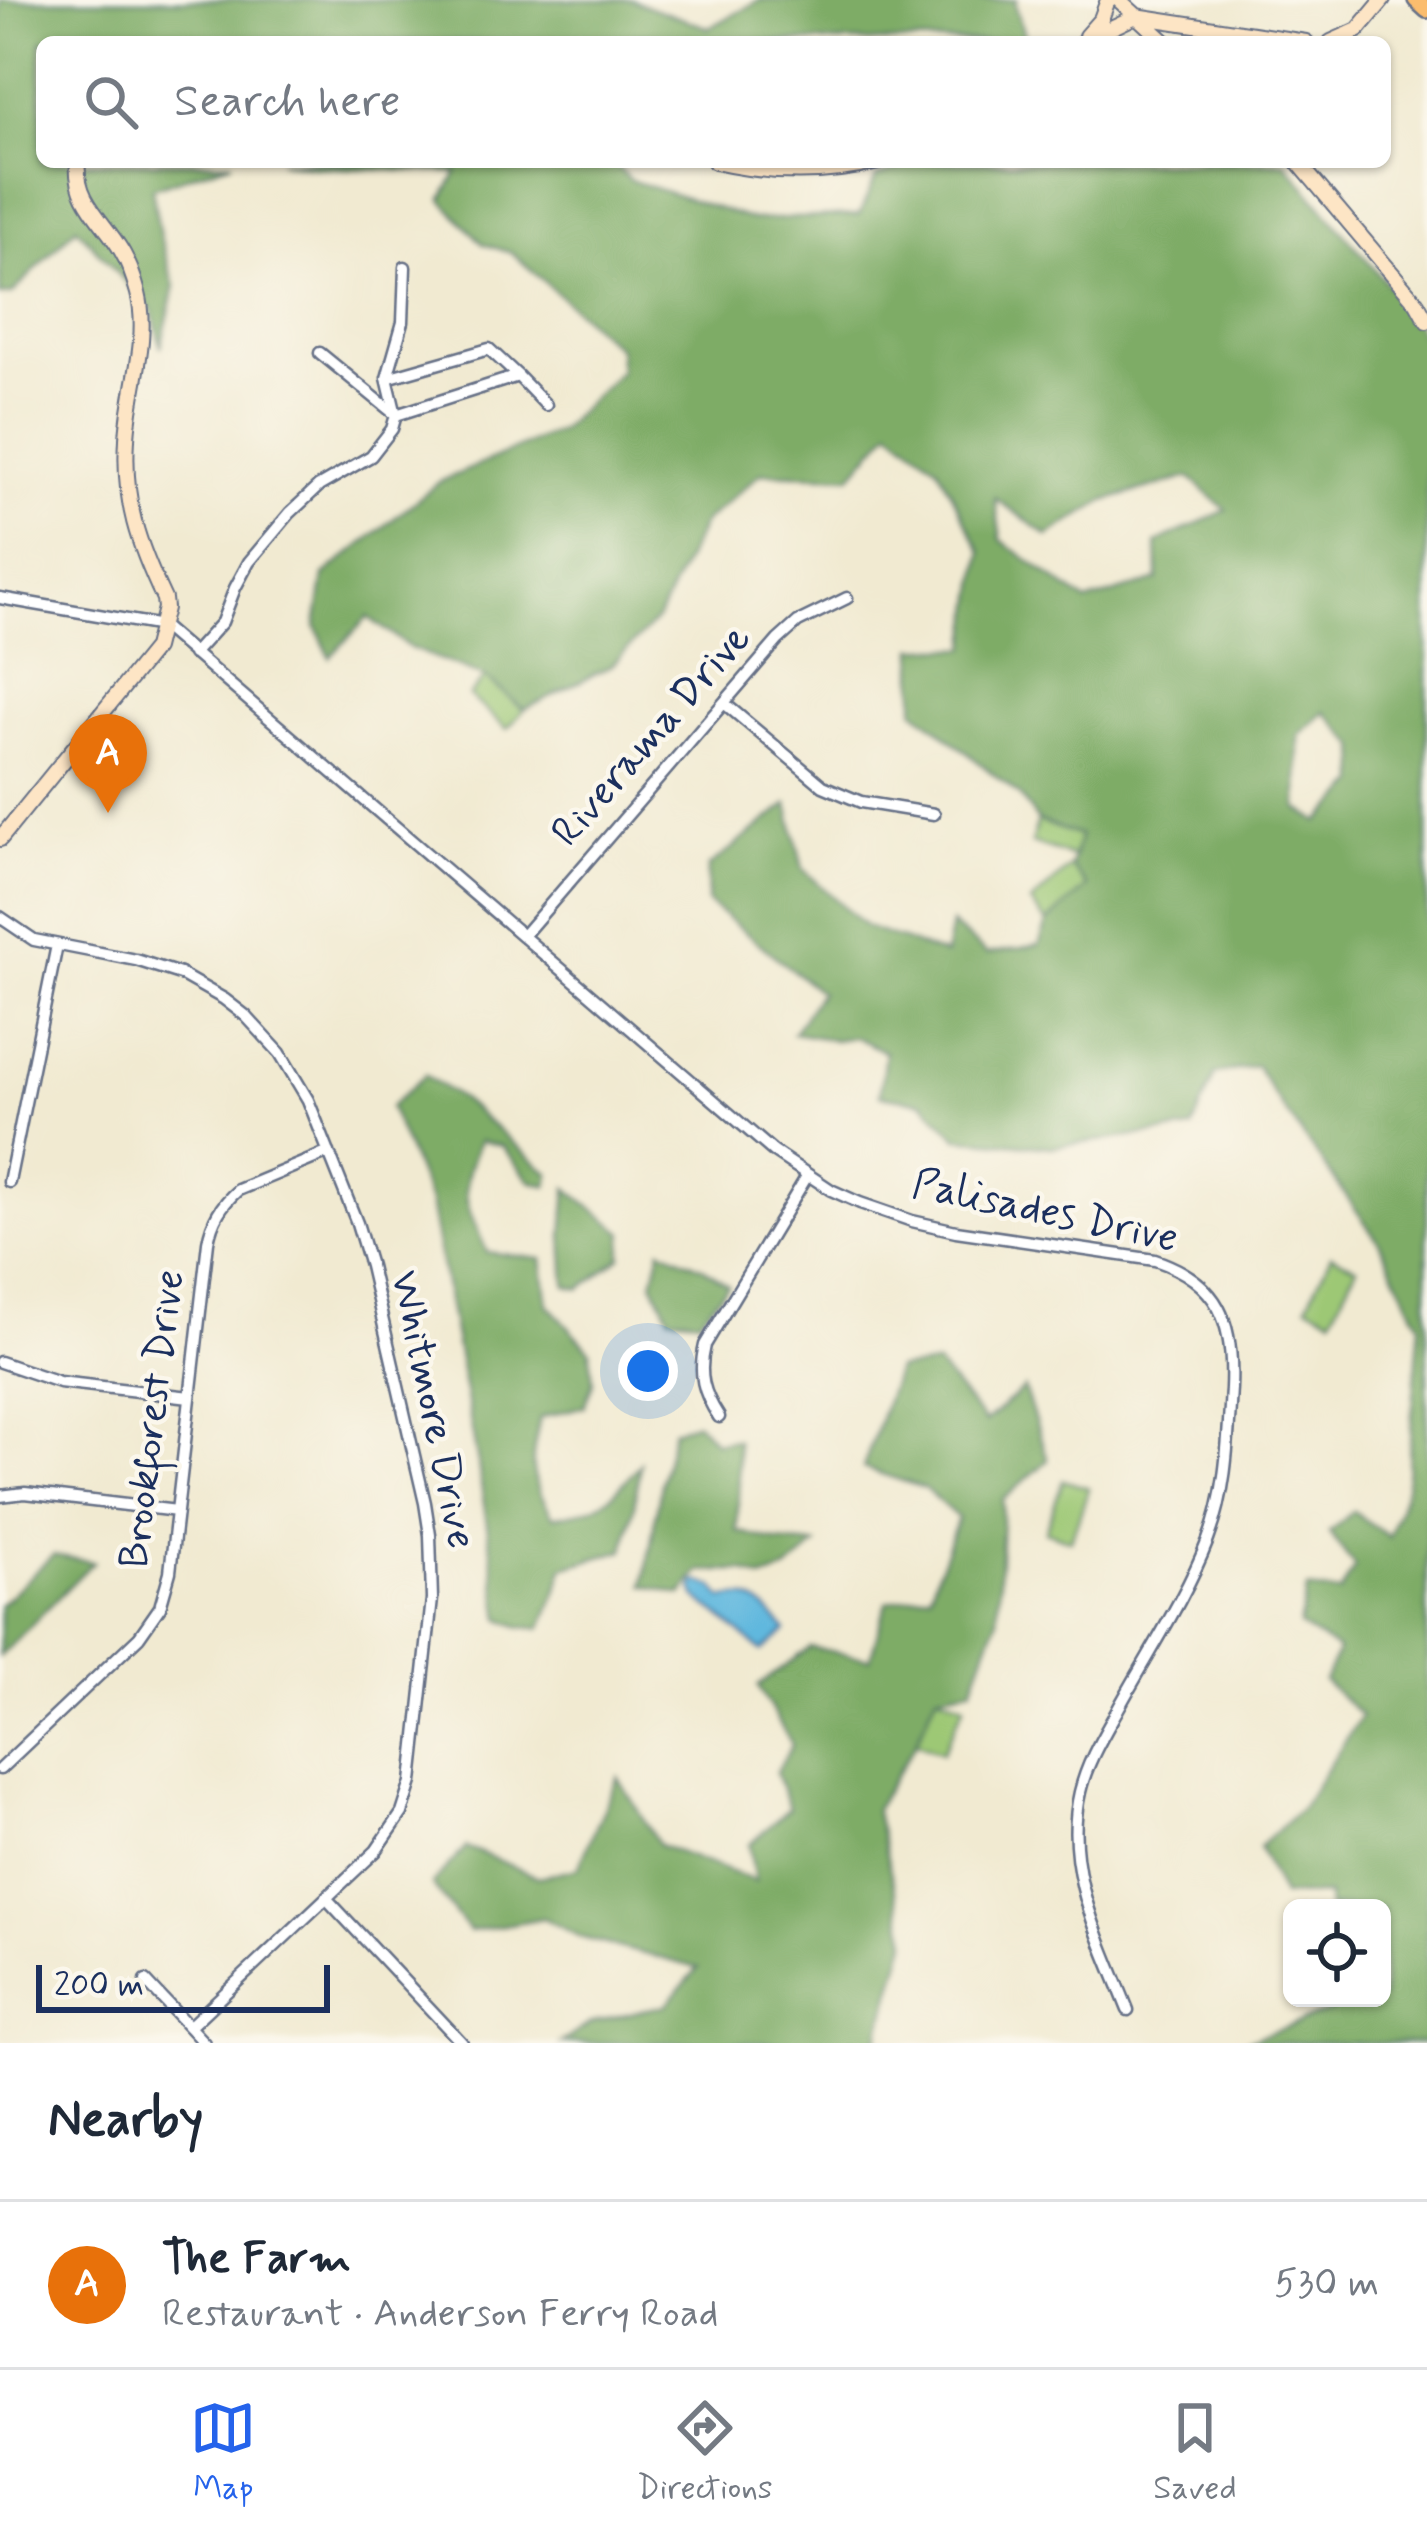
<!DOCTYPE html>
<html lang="en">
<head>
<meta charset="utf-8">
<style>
	:root { --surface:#fff; --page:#f2f2f3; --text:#1f2937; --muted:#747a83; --line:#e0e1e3; --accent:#2563eb }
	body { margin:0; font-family:Mynerve,sans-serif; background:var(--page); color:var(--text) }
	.controls { position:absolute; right:36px; bottom:36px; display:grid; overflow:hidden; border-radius:18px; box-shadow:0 3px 9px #0004 }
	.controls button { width:108px; height:108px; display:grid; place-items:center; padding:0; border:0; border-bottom:3px solid var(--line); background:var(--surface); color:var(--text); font:60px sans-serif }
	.scale { position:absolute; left:36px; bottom:30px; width:294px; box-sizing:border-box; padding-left:12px; border:6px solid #1b2f5e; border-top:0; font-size:33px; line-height:42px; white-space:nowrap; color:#1b2f5e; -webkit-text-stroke:9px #fbf7ec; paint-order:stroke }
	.you { position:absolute; left:648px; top:1371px; width:42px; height:42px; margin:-30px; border:9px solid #fff; border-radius:50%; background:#1a73e8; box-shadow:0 0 0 18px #1a73e833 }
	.badge { display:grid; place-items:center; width:78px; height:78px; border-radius:50%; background:var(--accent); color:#fff; font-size:39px; font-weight:700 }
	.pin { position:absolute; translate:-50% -99px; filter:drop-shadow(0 3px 6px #0008) }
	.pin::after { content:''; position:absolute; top:63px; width:42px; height:36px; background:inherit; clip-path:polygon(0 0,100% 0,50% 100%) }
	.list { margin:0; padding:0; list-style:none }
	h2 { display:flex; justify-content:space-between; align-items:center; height:156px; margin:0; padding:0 48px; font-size:51px }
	h2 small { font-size:39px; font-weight:400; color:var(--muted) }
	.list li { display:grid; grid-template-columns:78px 1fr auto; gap:36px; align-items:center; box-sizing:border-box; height:168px; padding:0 48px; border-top:3px solid var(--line) }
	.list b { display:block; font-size:45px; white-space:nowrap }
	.list p { margin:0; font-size:39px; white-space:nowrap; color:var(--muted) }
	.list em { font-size:39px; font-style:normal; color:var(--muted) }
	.icon { flex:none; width:66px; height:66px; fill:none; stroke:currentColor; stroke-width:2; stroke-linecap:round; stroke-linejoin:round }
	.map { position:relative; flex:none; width:1427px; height:2043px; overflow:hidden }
	.search { position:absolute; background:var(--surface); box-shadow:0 3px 9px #0004; left:36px; right:36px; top:36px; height:132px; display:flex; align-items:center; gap:30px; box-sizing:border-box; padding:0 42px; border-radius:18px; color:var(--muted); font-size:45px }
	.sheet { height:324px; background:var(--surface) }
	nav { display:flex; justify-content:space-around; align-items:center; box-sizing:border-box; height:168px; border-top:3px solid var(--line); background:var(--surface); font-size:33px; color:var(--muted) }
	nav a { display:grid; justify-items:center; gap:6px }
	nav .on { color:var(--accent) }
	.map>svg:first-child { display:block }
	.green { fill:#9dc875; stroke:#5c7c6a; stroke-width:3 }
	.forest { fill:#7eac66; stroke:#4c6e62; stroke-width:3; fill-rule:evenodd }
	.water { fill:#61b8de; stroke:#3e749e; stroke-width:3 }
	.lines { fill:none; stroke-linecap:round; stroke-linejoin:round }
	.street-casing { stroke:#667086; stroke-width:15 }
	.secondary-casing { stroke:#667086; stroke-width:18 }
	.primary-casing { stroke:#667086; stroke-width:20 }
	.street { stroke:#fff; stroke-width:10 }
	.secondary { stroke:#fde5c5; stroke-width:14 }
	.primary { stroke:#fbbd6e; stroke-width:15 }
	.labels { text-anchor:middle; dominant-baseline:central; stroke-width:9; stroke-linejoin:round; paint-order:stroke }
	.street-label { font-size:42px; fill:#1b2f5e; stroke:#fbf7ec }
</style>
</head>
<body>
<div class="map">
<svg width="1427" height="2043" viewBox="0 0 1427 2043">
	<rect width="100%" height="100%" fill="#fbf7ec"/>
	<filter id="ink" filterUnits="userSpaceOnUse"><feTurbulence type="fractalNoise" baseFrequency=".00833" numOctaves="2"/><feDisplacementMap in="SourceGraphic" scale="24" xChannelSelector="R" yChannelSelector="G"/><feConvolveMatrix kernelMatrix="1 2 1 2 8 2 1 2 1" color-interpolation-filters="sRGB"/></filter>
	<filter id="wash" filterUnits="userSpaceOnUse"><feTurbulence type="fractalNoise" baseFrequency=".004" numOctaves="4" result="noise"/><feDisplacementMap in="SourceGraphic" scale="48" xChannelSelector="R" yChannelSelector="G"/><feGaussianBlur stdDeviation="2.7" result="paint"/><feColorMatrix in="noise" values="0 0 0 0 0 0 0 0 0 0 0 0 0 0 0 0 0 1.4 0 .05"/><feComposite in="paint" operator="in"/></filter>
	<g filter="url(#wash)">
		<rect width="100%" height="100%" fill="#f1ead1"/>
		<path class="green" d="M 485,677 L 524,710 L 507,729 L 469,696 Z
			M 1038,821 L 1080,836 L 1074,857 L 1031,843 Z
			M 1071,866 L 1088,887 L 1047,923 L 1031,903 Z
			M 1331,1255 L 1357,1267 L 1332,1317 L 1307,1305 Z
			M 1063,1480 L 1089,1488 L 1071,1540 L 1045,1531 Z
			M 937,1694 L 965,1704 L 942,1753 L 916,1742 Z"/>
		<path class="forest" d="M 0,0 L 631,0 L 709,28 L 760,0 L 1017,0 L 1015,3 L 1026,42 L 42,42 L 42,162 L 232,162 L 152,188 L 160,237 L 175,286 L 161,347 L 152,311 L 76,227 L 12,294 L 0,295 Z
			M 279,162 L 612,162 L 630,180 L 753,220 L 859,215 L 876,177 L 918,162 L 1285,162 L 1406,307 L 1427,344 L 1427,2043 L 1240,2043 L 1355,2002 L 1355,1998 L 1382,1998 L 1382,1908 L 1328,1908 L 1328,1895 L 1282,1896 L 1259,1847 L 1302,1807 L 1361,1716 L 1324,1681 L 1338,1650 L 1299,1626 L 1307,1589 L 1340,1593 L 1355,1567 L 1329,1532 L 1353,1511 L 1389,1537 L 1406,1488 L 1420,1324 L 1379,1242 L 1273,1094 L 1256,1066 L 1215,1074 L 1192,1129 L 1051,1147 L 958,1138 L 923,1102 L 880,1095 L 885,1052 L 854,1037 L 835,1040 L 793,1033 L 820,992 L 707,902 L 708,867 L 788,804 L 803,869 L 866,927 L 945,955 L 951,924 L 987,954 L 1039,945 L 1047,923 L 1087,887 L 1071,866 L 1080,836 L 1038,821 L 1019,795 L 915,710 L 915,648 L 967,648 L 982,552 L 938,467 L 891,429 L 851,476 L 761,473 L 703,523 L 658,618 L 612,665 L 524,710 L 485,677 L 410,648 L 368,617 L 330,657 L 316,627 L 324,575 L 439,482 L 560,430 L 620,371 L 618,348 L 512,253 L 483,244 L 442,200 L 457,172 L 315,167 ZM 1189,477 L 1226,510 L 1157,543 L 1158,580 L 1086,602 L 1001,540 L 995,498 L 1048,536 L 1104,501 ZM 1325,712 L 1357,746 L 1358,783 L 1319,822 L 1298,808 L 1299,735 Z
			M 425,1075 L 461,1099 L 550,1174 L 548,1186 L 530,1181 L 502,1146 L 480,1141 C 456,1191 466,1205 487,1252 L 542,1259 L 548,1304 L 590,1350 L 593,1383 L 584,1406 L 540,1418 C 530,1465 527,1474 553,1516 C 604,1510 607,1501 640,1464 L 634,1507 L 624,1550 L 563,1568 L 558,1590 L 541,1628 L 521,1627 L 501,1619 L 477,1458 L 430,1203 L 390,1107 Z
			M 567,1188 L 624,1233 L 621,1257 L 580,1289 L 566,1286 L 563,1235 Z
			M 661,1249 L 704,1268 L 728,1285 L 699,1319 L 669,1316 L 653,1282 Z
			M 937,1365 L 985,1422 L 1024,1388 L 1048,1460 L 1003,1500 L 997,1620 L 972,1688 L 937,1694 L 916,1742 L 875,1809 L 907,1939 L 878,2039 L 882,2043 L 561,2043 L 592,2022 L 666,2005 L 698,1968 L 583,1938 L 543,1918 L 469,1931 L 432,1884 L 466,1847 L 538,1877 L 578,1868 L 618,1777 L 659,1845 L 755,1881 L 749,1845 L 789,1808 L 776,1773 L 792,1745 L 758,1686 L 811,1647 L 870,1659 L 887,1602 L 930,1593 L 958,1518 L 924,1488 L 863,1468 L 897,1369 Z
			M 697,1422 L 715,1442 L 737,1440 L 739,1483 L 737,1531 L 777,1542 L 816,1545 L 788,1570 L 762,1579 L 743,1571 L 700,1571 L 682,1595 L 644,1585 L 662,1478 L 673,1430 Z
			M 53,1555 L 93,1562 L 0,1656 L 0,1605 Z"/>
		<path class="water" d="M 697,1581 L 714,1587 L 723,1599 C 753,1590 768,1610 786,1631 L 762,1651 L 696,1597 L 693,1588 Z"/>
	</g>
	<g filter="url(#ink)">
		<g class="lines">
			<defs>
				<path id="street" d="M 320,353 L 396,415 L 518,376 L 489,349 L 387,378
					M 518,376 L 546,405
					M 0,598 L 162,626 L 774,1152 L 831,1190 L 860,1203 L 912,1221 L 956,1231 L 1155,1260 C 1220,1282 1234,1323 1231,1388 C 1228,1439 1227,1491 1208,1540 C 1185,1599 1148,1654 1118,1709 C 1103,1736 1087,1762 1080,1792 C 1062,1868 1101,1941 1128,2010
					M 193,654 L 222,622 L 235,588 L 249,562 L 290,513 L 319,486 L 371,456 L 392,429 L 396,415 L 387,378 L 403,322 L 405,267
					M 724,703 L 823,786 L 861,802 L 934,814
					M 0,917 L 34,940 L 136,960 L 180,974 L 224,999 L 246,1016 L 280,1053 L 308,1100 L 357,1223 L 370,1266 L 425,1503 L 430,1535 L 432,1599 L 412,1782 L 402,1813 L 376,1851 L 189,2027
					M 523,936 L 778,640 L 798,622 L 847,598
					M 9,1182 L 57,945
					M 0,1362 L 59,1382 L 190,1397
					M 719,1417 C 703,1393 698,1374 705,1345 L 807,1176
					M 0,1496 L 25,1493 L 177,1511
					M 0,1769 L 139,1637 L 160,1607 L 170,1572 L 208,1242 C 212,1220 221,1205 238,1190 L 329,1152
					M 326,1898 L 462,2043
					M 146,1981 L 204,2043"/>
				<path id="secondary" d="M 1119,0 L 1165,42
					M 1086,36 L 1101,19 L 1108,0
					M 1082,42 L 1136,16 L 1306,42
					M 1331,42 L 1358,30 L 1383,0
					M 715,162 C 768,174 825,175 879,162
					M 1298,162 L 1417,303 L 1427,321
					M 0,839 L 155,648 L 165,608 L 164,599 C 138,544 123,502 127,439 C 129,392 150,340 138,293 C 134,278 129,263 121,250 C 104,221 74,200 78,162"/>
				<path id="primary" d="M 1416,0 L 1427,10"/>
			</defs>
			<use href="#street" class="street-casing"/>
			<use href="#secondary" class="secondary-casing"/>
			<use href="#primary" class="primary-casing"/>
			<use href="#street" class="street"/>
			<use href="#secondary" class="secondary"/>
			<use href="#primary" class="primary"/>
		</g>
	</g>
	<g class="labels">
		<g class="street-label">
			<text transform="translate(652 736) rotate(-49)">Riverama Drive</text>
			<text transform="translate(1045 1212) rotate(12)">Palisades Drive</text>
			<text transform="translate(432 1410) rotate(78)">Whitmore Drive</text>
			<text transform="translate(153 1419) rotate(-83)">Brookforest Drive</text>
		</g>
	</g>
</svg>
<div class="controls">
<button><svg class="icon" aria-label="locate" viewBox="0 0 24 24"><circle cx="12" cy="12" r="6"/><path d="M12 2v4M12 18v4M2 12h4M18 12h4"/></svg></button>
</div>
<div class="scale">200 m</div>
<div class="you"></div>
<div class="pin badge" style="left:108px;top:813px;background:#e8710a">A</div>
<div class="search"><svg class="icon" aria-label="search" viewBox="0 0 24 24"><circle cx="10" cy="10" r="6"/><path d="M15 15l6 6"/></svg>Search here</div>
</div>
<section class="sheet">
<h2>Nearby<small></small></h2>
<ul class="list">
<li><span class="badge" style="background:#e8710a">A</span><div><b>The Farm</b><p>Restaurant · Anderson Ferry Road</p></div><em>530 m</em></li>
</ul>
</section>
<nav>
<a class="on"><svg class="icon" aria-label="map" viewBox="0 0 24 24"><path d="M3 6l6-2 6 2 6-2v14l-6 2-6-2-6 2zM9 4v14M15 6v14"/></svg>Map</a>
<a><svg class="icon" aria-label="directions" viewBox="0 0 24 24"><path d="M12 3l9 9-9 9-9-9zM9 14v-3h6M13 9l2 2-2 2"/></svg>Directions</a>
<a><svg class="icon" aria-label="saved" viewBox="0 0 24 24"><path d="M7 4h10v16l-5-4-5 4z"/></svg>Saved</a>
</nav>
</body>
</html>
